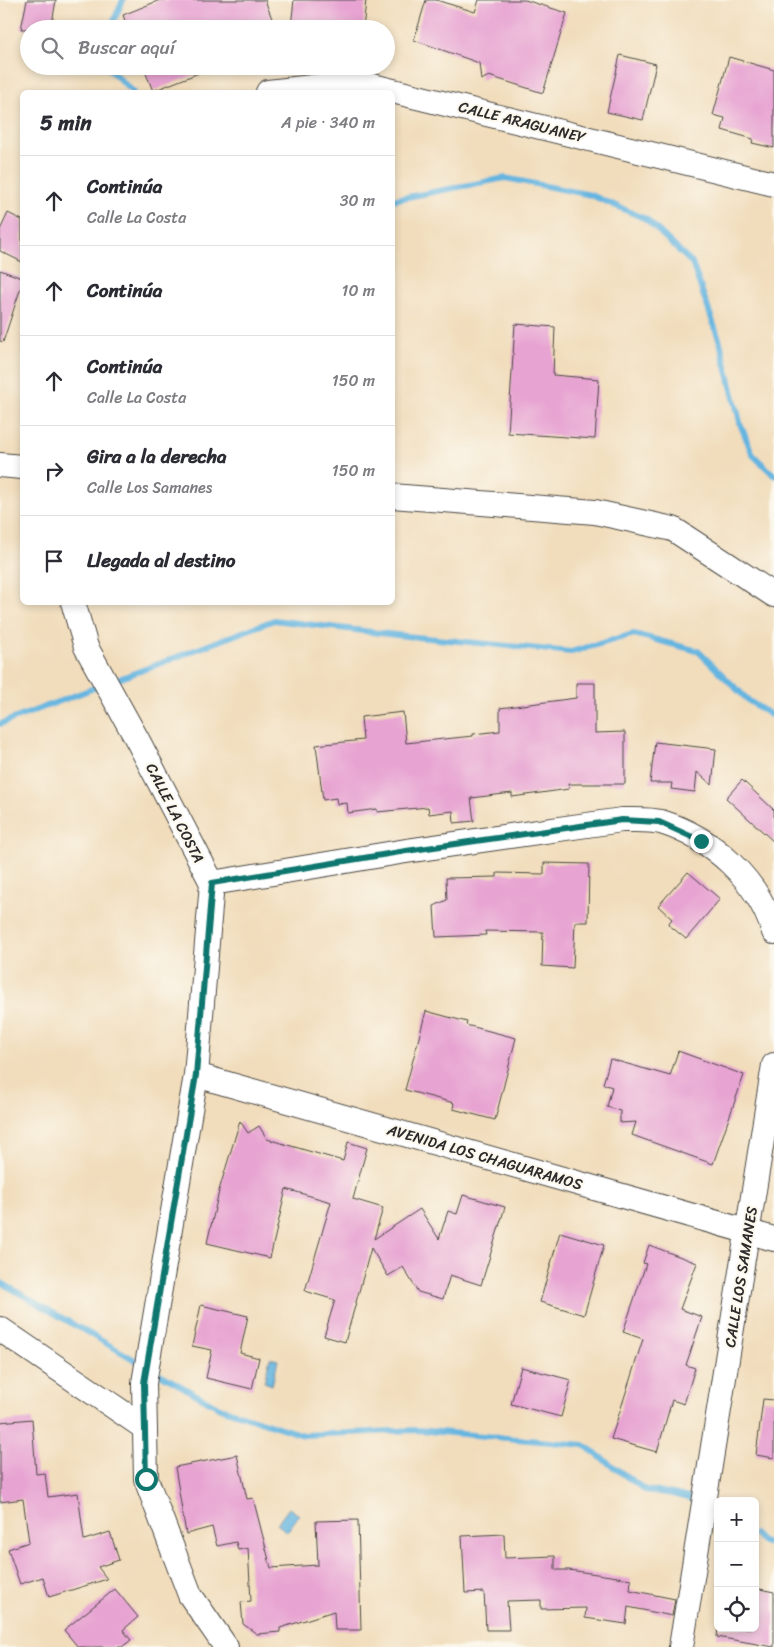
<!DOCTYPE html>
<html lang="es">
<head>
<meta charset="utf-8">
<style>
	:root { --surface:#fff; --page:#f2f2f3; --text:#2b2b33; --muted:#7c7c81; --line:#e1e1e2 }
	body { margin:0; font-family:Sriracha,sans-serif; background:var(--page); color:var(--text) }
	.controls { position:absolute; right:15px; bottom:15px; display:grid; overflow:hidden; border-radius:8px; box-shadow:0 2px 8px #0003 }
	.controls button { width:45px; height:45px; display:grid; place-items:center; padding:0; border:0; border-bottom:1px solid var(--line); background:var(--surface); color:var(--text); font:25px sans-serif }
	.stop { position:absolute; width:15px; height:15px; margin:-11px; border:4px solid #0f766e; border-radius:50%; background:#fff }
	.stop.end { background:#0f766e; border-color:#fff; box-shadow:0 1px 5px #0008 }
	.list { margin:0; padding:0; list-style:none }
	h2 { display:flex; justify-content:space-between; align-items:center; height:65px; margin:0; padding:0 20px; font-size:21px }
	h2 small { font-size:16px; font-weight:400; color:var(--muted) }
	.list li { display:grid; grid-template-columns:32px 1fr auto; gap:15px; align-items:center; box-sizing:border-box; height:90px; padding:0 20px; border-top:1px solid var(--line) }
	.list b { display:block; font-size:19px; white-space:nowrap }
	.list p { margin:0; font-size:16px; white-space:nowrap; color:var(--muted) }
	.list em { font-size:16px; font-style:normal; color:var(--muted) }
	.icon { flex:none; width:28px; height:28px; fill:none; stroke:currentColor; stroke-width:2; stroke-linecap:round; stroke-linejoin:round }
	.map { position:relative; flex:none; width:774px; height:1647px; overflow:hidden }
	.search { position:absolute; background:var(--surface); box-shadow:0 2px 8px #0003; left:20px; top:20px; width:375px; height:55px; display:flex; align-items:center; gap:12px; box-sizing:border-box; padding:0 18px; border-radius:28px; color:var(--muted); font-size:19px }
	.panel { position:absolute; background:var(--surface); box-shadow:0 2px 8px #0003; left:20px; top:90px; width:375px; height:515px; border-radius:8px }
	.map>svg:first-child { display:block }
	.water { fill:#65b5e0; stroke:#487086 }
	.lines { fill:none; stroke-linecap:round; stroke-linejoin:round }
	.stream { stroke:#65b5e0; stroke-width:6 }
	.building { fill:#e7a3d2 }
	.minor-casing { stroke:#494641; stroke-width:26 }
	.minor { stroke:#fff; stroke-width:24 }
	.route { stroke:#0f766e; stroke-width:6 }
	.labels { text-anchor:middle; dominant-baseline:central; stroke-width:4; stroke-linejoin:round; paint-order:stroke }
	.street-label { font-size:15px; fill:#2b2b2b; stroke:#fbf7ec }
</style>
</head>
<body>
<div class="map">
<svg width="774" height="1647" viewBox="0 0 774 1647">
	<rect width="100%" height="100%" fill="#fbf7ec"/>
	<filter id="ink" filterUnits="userSpaceOnUse"><feTurbulence type="fractalNoise" baseFrequency=".02" numOctaves="2"/><feDisplacementMap in="SourceGraphic" scale="10" xChannelSelector="R" yChannelSelector="G"/><feConvolveMatrix kernelMatrix="1 2 1 2 8 2 1 2 1" color-interpolation-filters="sRGB"/></filter>
	<filter id="wash" filterUnits="userSpaceOnUse"><feTurbulence type="fractalNoise" baseFrequency=".0096" numOctaves="4" result="noise"/><feDisplacementMap in="SourceGraphic" scale="20" xChannelSelector="R" yChannelSelector="G"/><feGaussianBlur stdDeviation="1.12" result="paint"/><feColorMatrix in="noise" values="0 0 0 0 0 0 0 0 0 0 0 0 0 0 0 0 0 1.4 0 .05"/><feComposite in="paint" operator="in"/></filter>
	<g filter="url(#wash)">
		<rect width="100%" height="100%" fill="#f1ddbc"/>
		<path class="water" d="M 270,1358 L 278,1360 L 272,1385 L 264,1382 Z
			M 289,1508 L 299,1515 L 287,1532 L 277,1524 Z"/>
		<g class="lines">
			<path class="stream" d="M 110,29 L 123,0
				M 106,66 L 133,92
				M 392,200 L 505,178 L 591,195 L 646,219 L 692,263 L 720,342 L 741,426 L 753,455 L 774,475
				M 111,682 L 274,620 L 396,635 L 571,652 L 634,634 L 698,651 L 749,701 L 774,717
				M 0,724 L 102,685
				M 0,1282 L 142,1364
				M 151,1369 L 220,1408 L 303,1435 L 417,1430 L 584,1445 L 645,1490 L 673,1494 L 699,1501
				M 755,1534 L 764,1543 L 774,1544"/>
		</g>
		<g id="blocks">
			<path class="building" d="M 27,0 L 56,0 L 51,29 L 21,29 Z
				M 160,0 L 265,0 L 274,24 L 259,22 L 262,29 L 128,29 L 123,15 Z
				M 294,0 L 366,0 L 363,29 L 319,29 L 291,26 Z
				M 426,0 L 436,0 L 475,12 L 479,0 L 525,0 L 567,13 L 543,93 L 489,76 L 481,80 L 479,63 L 414,40 Z
				M 620,55 L 656,64 L 643,120 L 607,112 Z
				M 729,57 L 774,70 L 774,148 L 752,143 L 753,139 L 722,130 L 725,118 L 713,115 Z
				M 143,66 L 214,66 L 214,67 L 153,91 Z
				M 8,213 L 22,220 L 22,262 L 0,251 L 0,230 Z
				M 0,270 L 22,278 L 22,284 L 3,342 L 0,341 Z
				M 515,324 L 555,327 L 553,375 L 599,379 L 595,439 L 508,433 Z
				M 576,683 L 595,683 L 595,733 L 625,732 L 625,784 L 568,784 L 569,789 L 512,797 L 512,793 L 471,798 L 474,821 L 454,823 L 453,811 L 429,814 L 428,807 L 377,812 L 377,809 L 348,813 L 347,803 L 337,804 L 336,798 L 323,800 L 316,745 L 363,740 L 361,717 L 403,712 L 406,743 L 473,736 L 473,734 L 500,731 L 500,708 L 576,698 Z
				M 655,742 L 716,749 L 712,785 L 697,772 L 695,792 L 671,789 L 672,783 L 650,783 Z
				M 742,780 L 774,810 L 774,842 L 726,798 Z
				M 544,863 L 589,864 L 588,922 L 575,922 L 573,968 L 542,966 L 543,932 L 485,931 L 486,935 L 436,937 L 434,906 L 447,900 L 446,878 L 497,877 L 497,873 L 544,874 Z
				M 688,872 L 720,899 L 686,939 L 668,924 L 672,919 L 658,906 Z
				M 426,1011 L 467,1022 L 466,1025 L 516,1038 L 495,1120 L 453,1109 L 454,1103 L 405,1090 Z
				M 678,1051 L 744,1075 L 713,1164 L 632,1135 L 636,1122 L 620,1123 L 620,1111 L 607,1107 L 612,1087 L 603,1084 L 610,1059 L 670,1076 Z
				M 240,1121 L 248,1133 L 259,1126 L 267,1139 L 343,1161 L 348,1142 L 367,1148 L 353,1199 L 383,1208 L 374,1239 L 420,1209 L 439,1239 L 448,1211 L 457,1214 L 463,1195 L 505,1207 L 481,1285 L 450,1275 L 443,1299 L 418,1292 L 403,1267 L 388,1276 L 371,1248 L 345,1342 L 324,1336 L 335,1300 L 305,1291 L 331,1202 L 286,1189 L 270,1258 L 207,1243 L 220,1187 Z
				M 560,1232 L 604,1245 L 584,1315 L 540,1302 Z
				M 649,1245 L 697,1263 L 680,1309 L 702,1317 L 686,1365 L 695,1368 L 684,1404 L 672,1400 L 657,1452 L 611,1439 L 643,1339 L 623,1332 L 646,1264 L 643,1263 Z
				M 201,1305 L 248,1316 L 240,1353 L 259,1358 L 252,1389 L 206,1378 L 212,1350 L 192,1346 Z
				M 521,1367 L 571,1380 L 561,1417 L 511,1404 Z
				M 763,1399 L 774,1400 L 774,1458 L 756,1455 Z
				M 32,1419 L 36,1474 L 45,1473 L 48,1497 L 78,1493 L 84,1540 L 110,1532 L 119,1560 L 98,1567 L 107,1579 L 49,1597 L 43,1577 L 20,1584 L 8,1549 L 29,1542 L 23,1499 L 0,1502 L 0,1422 Z
				M 237,1455 L 247,1499 L 253,1498 L 271,1568 L 318,1565 L 316,1521 L 358,1520 L 361,1630 L 335,1630 L 334,1611 L 280,1628 L 280,1632 L 257,1634 L 243,1624 L 241,1602 L 251,1601 L 248,1548 L 238,1550 L 236,1542 L 217,1546 L 212,1527 L 186,1534 L 175,1467 Z
				M 504,1534 L 505,1558 L 555,1556 L 555,1570 L 569,1570 L 631,1579 L 630,1590 L 675,1599 L 672,1616 L 628,1607 L 626,1624 L 585,1618 L 586,1608 L 541,1609 L 541,1600 L 507,1601 L 509,1630 L 486,1630 L 484,1592 L 465,1593 L 462,1536 Z
				M 755,1588 L 774,1592 L 774,1647 L 717,1637 L 718,1628 L 755,1628 Z
				M 115,1589 L 138,1617 L 123,1630 L 131,1640 L 122,1647 L 78,1647 L 64,1630 Z"/>
		</g>
	</g>
	<g filter="url(#ink)">
		<use href="#blocks" fill-opacity="0" stroke="#494641" stroke-width="1"/>
		<g class="lines">
			<defs>
				<path id="minor" d="M 268,92 L 356,82 L 774,184
					M 0,465 L 22,467
					M 392,496 L 595,512 L 673,529 L 774,595
					M 73,602 L 86,647 L 138,741 L 212,883 L 196,1075 L 144,1383 L 146,1479 L 190,1595 L 226,1647
					M 212,883 L 406,851 L 622,820 C 635,820 649,819 661,822 C 713,838 758,880 774,932
					M 196,1075 L 774,1239
					M 0,1329 L 145,1428
					M 681,1647 L 774,1065"/>
			</defs>
			<use href="#minor" class="minor-casing"/>
			<use href="#minor" class="minor"/>
		</g>
	</g>
	<g class="lines" filter="url(#ink)">
		<path class="route" d="M 146,1479 L 144,1383 L 196,1075 L 212,883 L 406,851 L 622,820 L 659,822 L 701,841"/>
	</g>
	<g class="labels">
		<g class="street-label">
			<text transform="translate(522 122) rotate(14)">CALLE ARAGUANEY</text>
			<text transform="translate(175 813) rotate(63)">CALLE LA COSTA</text>
			<text transform="translate(485 1157) rotate(16)">AVENIDA LOS CHAGUARAMOS</text>
			<text transform="translate(741 1277) rotate(-81)">CALLE LOS SAMANES</text>
		</g>
	</g>
</svg>
<div class="controls">
<button>+</button>
<button>−</button>
<button><svg class="icon" aria-label="locate" viewBox="0 0 24 24"><circle cx="12" cy="12" r="6"/><path d="M12 2v4M12 18v4M2 12h4M18 12h4"/></svg></button>
</div>
<div class="stop" style="left:146px;top:1479px"></div>
<div class="stop end" style="left:701px;top:841px"></div>
<div class="search"><svg class="icon" aria-label="search" viewBox="0 0 24 24"><circle cx="10" cy="10" r="6"/><path d="M15 15l6 6"/></svg>Buscar aquí</div>
<section class="panel">
<h2>5 min<small>A pie · 340 m</small></h2>
<ul class="list">
<li><svg class="icon" aria-label="ahead" viewBox="0 0 24 24"><path d="M12 20V5M6 11l6-6 6 6"/></svg><div><b>Continúa</b><p>Calle La Costa</p></div><em>30 m</em></li>
<li><svg class="icon" aria-label="ahead" viewBox="0 0 24 24"><path d="M12 20V5M6 11l6-6 6 6"/></svg><div><b>Continúa</b></div><em>10 m</em></li>
<li><svg class="icon" aria-label="ahead" viewBox="0 0 24 24"><path d="M12 20V5M6 11l6-6 6 6"/></svg><div><b>Continúa</b><p>Calle La Costa</p></div><em>150 m</em></li>
<li><svg class="icon" aria-label="right" viewBox="0 0 24 24"><path d="M7 20v-9h11M14 6l5 5-5 5"/></svg><div><b>Gira a la derecha</b><p>Calle Los Samanes</p></div><em>150 m</em></li>
<li><svg class="icon" aria-label="arrive" viewBox="0 0 24 24"><path d="M6 21V4h12l-3 4 3 4H6"/></svg><div><b>Llegada al destino</b></div></li>
</ul>
</section>
</div>
</body>
</html>
